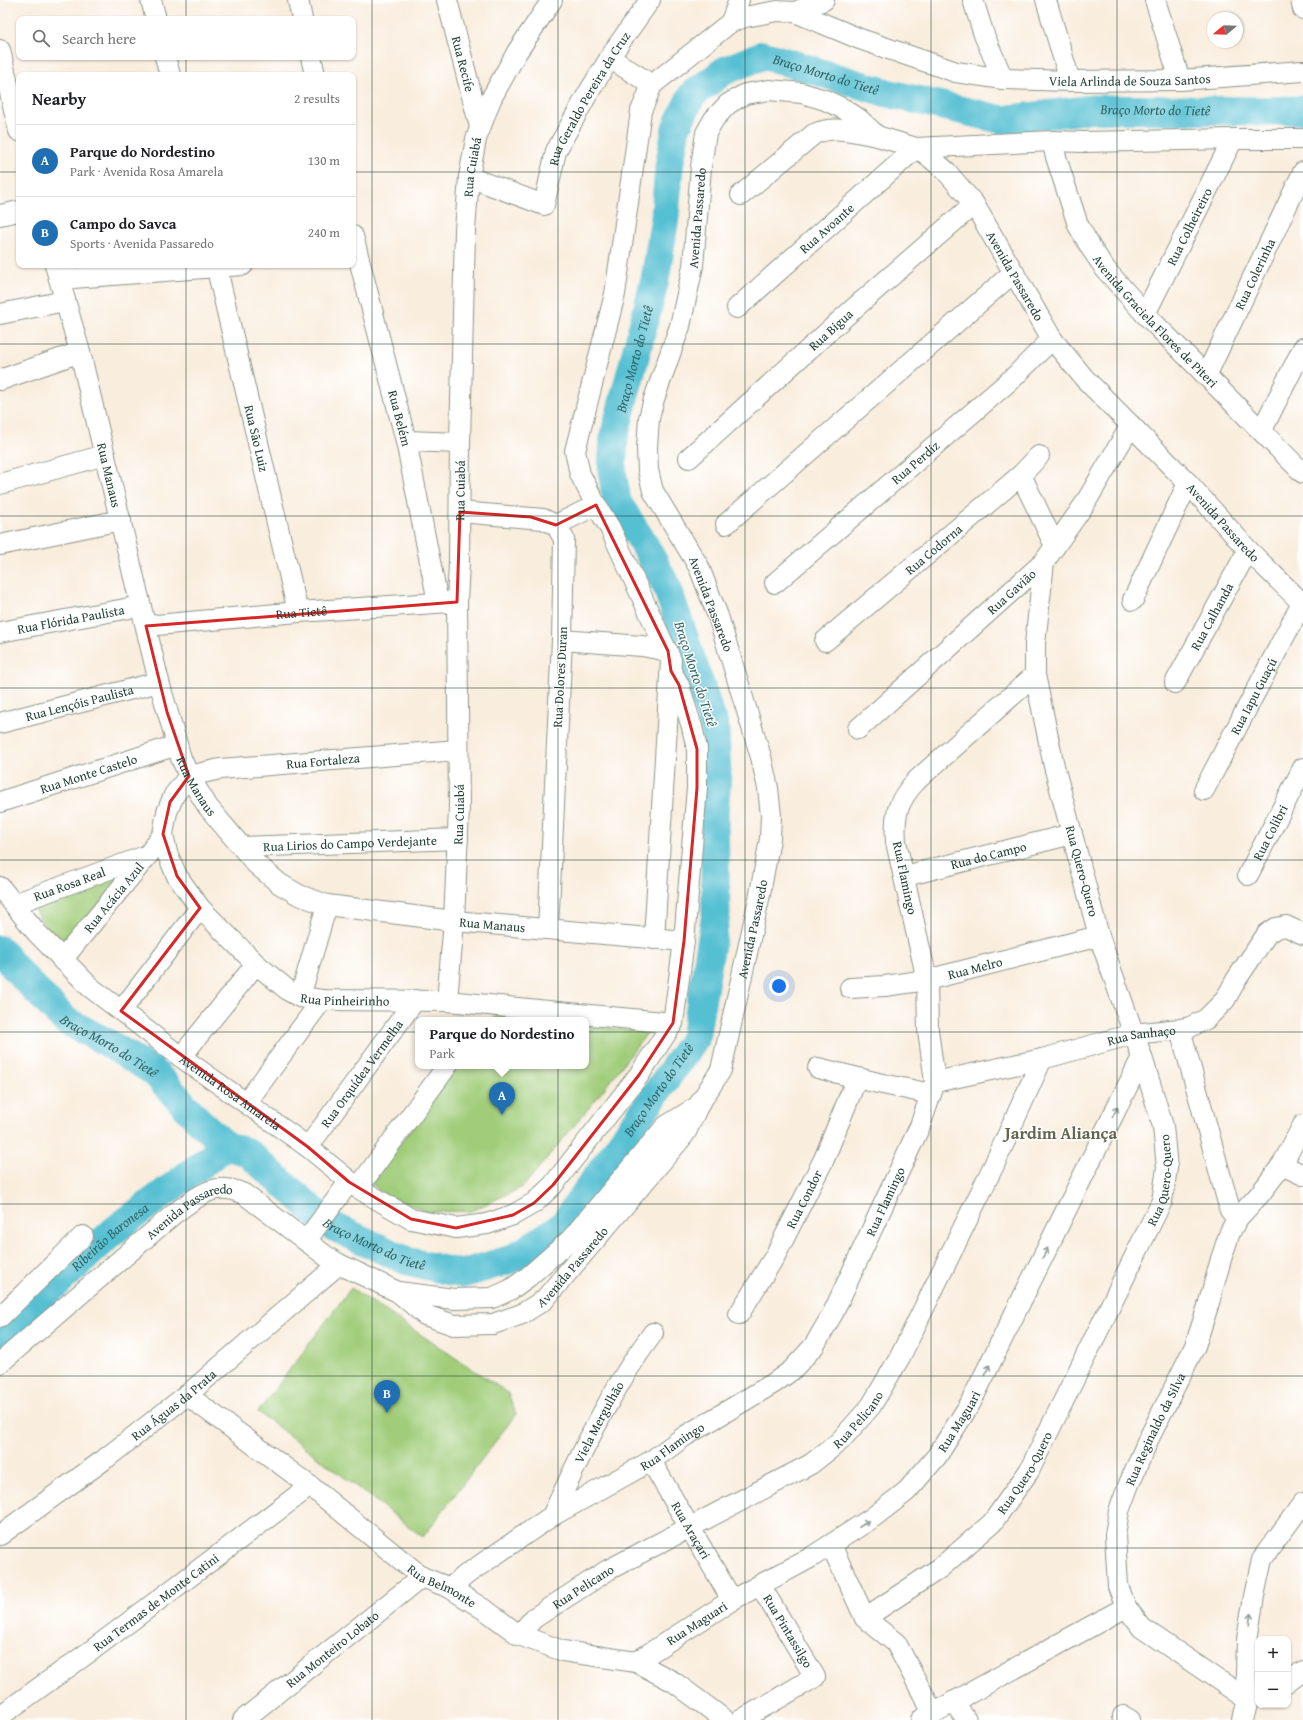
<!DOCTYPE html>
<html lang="en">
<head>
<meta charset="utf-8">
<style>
	:root { --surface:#fff; --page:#f6f6f6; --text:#202124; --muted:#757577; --line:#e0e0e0; --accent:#1f6fb2 }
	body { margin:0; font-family:"Gentium Book Plus",serif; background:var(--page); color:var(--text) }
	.controls { position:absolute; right:12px; bottom:12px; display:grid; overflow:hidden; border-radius:8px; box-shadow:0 1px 3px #0004 }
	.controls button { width:36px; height:36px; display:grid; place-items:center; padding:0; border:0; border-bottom:1px solid var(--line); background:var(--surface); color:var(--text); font:20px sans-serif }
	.compass { position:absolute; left:1207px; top:12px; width:36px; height:36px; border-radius:50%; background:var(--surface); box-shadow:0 1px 3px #0004; rotate:251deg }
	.you { position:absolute; left:779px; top:986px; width:14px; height:14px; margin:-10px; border:3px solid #fff; border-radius:50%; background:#1a73e8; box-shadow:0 0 0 6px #1a73e833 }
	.badge { display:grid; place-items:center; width:26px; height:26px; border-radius:50%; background:var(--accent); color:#fff; font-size:13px; font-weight:700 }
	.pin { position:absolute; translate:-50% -33px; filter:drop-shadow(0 1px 2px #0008) }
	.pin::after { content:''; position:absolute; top:21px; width:14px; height:12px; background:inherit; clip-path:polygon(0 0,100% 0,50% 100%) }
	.popup { position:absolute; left:415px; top:1017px; width:174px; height:52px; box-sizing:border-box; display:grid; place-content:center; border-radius:8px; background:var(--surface); filter:drop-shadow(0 1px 3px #0005); font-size:13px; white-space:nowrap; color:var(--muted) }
	.popup b { font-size:15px; color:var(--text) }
	.popup::after { content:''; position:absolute; left:50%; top:100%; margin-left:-8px; border:8px solid transparent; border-top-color:var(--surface) }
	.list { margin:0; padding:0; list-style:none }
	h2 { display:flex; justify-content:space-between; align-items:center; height:52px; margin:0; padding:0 16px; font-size:17px }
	h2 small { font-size:13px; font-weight:400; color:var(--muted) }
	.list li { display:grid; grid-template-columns:26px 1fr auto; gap:12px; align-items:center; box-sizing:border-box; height:72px; padding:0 16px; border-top:1px solid var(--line) }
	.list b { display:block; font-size:15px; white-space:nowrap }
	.list p { margin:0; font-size:13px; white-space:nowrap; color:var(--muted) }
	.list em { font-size:13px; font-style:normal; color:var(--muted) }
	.icon { flex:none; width:22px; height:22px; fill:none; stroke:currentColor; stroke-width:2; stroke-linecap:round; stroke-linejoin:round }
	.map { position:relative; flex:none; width:1303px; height:1720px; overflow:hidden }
	.search { position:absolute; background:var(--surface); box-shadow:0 1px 3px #0004; left:16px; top:16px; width:340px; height:44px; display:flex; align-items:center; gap:10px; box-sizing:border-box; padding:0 14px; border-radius:8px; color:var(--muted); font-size:15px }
	.panel { position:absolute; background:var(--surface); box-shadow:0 1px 3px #0004; left:16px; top:72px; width:340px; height:196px; border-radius:8px }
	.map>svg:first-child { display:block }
	.green { fill:#a1cd7a; stroke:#608557 }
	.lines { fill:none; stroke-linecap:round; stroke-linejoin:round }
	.river { stroke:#57c0d3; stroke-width:29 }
	.street-casing { stroke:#8c9588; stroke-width:22 }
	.street { stroke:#fff; stroke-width:20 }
	.oneway { stroke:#8f9e9a }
	.marked { fill:none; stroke:#d62828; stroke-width:3; stroke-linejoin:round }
	.grid { fill:none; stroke:#1f3d34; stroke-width:1; stroke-opacity:0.55 }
	.labels { text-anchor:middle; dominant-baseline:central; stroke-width:3; stroke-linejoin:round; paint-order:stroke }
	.street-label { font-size:13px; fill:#1f3d34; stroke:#fff }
	.water-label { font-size:14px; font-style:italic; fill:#306464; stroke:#fff }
	.district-label { font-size:17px; font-weight:bold; fill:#656650; stroke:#fff }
</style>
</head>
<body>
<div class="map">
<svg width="1303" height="1720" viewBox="0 0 1303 1720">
	<rect width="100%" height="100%" fill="#fff"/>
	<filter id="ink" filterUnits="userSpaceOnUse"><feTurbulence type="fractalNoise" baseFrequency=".025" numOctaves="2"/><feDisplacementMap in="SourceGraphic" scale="8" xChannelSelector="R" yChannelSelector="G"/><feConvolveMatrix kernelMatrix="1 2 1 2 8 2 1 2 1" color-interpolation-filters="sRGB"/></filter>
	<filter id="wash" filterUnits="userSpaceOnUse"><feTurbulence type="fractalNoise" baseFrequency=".012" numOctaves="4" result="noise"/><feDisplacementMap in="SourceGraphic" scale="16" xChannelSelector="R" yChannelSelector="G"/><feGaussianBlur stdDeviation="0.9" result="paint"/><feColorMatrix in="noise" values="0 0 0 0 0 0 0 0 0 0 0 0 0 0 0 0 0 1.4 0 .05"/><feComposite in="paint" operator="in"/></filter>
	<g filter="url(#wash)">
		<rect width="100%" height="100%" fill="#f9eddd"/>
		<path class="green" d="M 135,866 L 61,947 L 30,905 Z
			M 495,1015 L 542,1020 L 492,1020 Z
			M 586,1025 L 648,1032 L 597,1098 L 523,1187 L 471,1211 L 427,1212 L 383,1194 L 371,1183 L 458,1066 L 586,1066 Z
			M 351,1288 L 508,1393 L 516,1414 L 423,1537 L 258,1412 Z"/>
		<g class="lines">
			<g class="river">
				<path id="s1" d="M 0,950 L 22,976 L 66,1021 L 108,1043 L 154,1072 L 199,1121 L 226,1146 L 247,1152 L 330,1225 L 407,1261 L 462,1274 L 512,1259 L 562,1226 L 695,1038 L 716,914 L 714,815 L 717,774 L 715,729 L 667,587 L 644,544 L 617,502 L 612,471 L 614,437 L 655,280 L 665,217 L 669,167 L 676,128 L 692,95 L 724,71 L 763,55 L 887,93 L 1003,120 L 1093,109 L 1255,111 L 1303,110"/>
				<path id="s2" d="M 0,1336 L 116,1229 L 226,1146"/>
			</g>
		</g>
	</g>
	<g filter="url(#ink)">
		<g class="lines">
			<defs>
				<g id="street">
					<path d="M 151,0 L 156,19"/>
					<path d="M 298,0 L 302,19"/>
					<path id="s3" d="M 447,0 L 480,127"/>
					<path id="s4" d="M 739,0 L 731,22 L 745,17 L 777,11 L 795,12 L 860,39 L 956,72 L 1003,79 L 1070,81 L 1180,80 L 1303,71"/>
					<path d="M 973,0 L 984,35 L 1003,79"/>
					<path d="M 1046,0 L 1070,81"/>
					<path d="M 1155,0 L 1180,80"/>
					<path d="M 1301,0 L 1303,9"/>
					<path d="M 795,12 L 824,0"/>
					<path d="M 0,50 L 19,131"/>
					<path d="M 165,57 L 170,75"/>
					<path d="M 311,57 L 315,75"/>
					<path d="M 610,58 L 652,85"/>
					<path id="s5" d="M 1052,141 L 1056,157 L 1078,225 L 1091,248 L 1106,270 L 1145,314 L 1303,473"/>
					<path d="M 916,148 L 1052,141 L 1083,142 L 1233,139 L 1303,139"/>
					<path id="s6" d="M 469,177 L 544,205 L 556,151 L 587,95 L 616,48 L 650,0"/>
					<path d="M 741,195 L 814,134 C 835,125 856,132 877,136"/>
					<path d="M 0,215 L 19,211"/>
					<path id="s7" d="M 353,236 L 406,441 L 438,602"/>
					<path id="s8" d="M 55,265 L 80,352 L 159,682 L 181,758 L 189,776 L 208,807 L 256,864 L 280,884 L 299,895 L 327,905 L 454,921 L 684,941"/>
					<path id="s9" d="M 216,265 L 298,612"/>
					<path d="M 60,279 L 243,265"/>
					<path id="s10" d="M 737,308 L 916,148"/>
					<path d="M 0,314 L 65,301"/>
					<path id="s11" d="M 1145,314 L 1233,139"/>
					<path id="s12" d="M 1206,376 L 1303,172"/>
					<path d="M 0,380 L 80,352"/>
					<path d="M 1262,430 L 1303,348"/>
					<path d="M 406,441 L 460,443"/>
					<path id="s13" d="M 689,458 L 851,311 L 974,204"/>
					<path d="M 1021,475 L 1055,546"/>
					<path d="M 0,484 L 105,455"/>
					<path d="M 596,505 L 580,474 L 575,451 L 615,294 L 641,111 L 652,85 L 731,22"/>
					<path d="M 460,512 L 543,519 L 556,525 L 564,539 L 562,640 L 548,929"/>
					<path d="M 726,524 L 1014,272"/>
					<path d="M 556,525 L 596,505 L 610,528 L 671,660 L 654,939"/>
					<path d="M 0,545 L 121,520"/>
					<path id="s14" d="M 775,583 L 1014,377 L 1052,339"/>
					<path d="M 1133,600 L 1188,483"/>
					<path id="s15" d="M 146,626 L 298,612 L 451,602"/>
					<path id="s16" d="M 0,632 L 141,606"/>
					<path d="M 562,640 L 642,646 L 668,651"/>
					<path id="s17" d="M 825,641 L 1021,475 L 1039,456"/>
					<path id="s18" d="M 1175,683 L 1248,550"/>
					<path id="s19" d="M 0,723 L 159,682"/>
					<path id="s20" d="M 858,729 L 1044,562 L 1084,505 L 1131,425"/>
					<path id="s21" d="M 458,750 L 220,769 L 189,776 L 174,795 L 167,812 L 163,834 L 167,853 L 177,876 L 200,908 L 256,964 L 289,991 L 300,997 L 322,1000 L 447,1001 L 673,1023"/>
					<path id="s22" d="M 1204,790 L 1302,603"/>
					<path id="s23" d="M 0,802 L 177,745"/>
					<path id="s24" d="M 242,847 L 458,839"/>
					<path id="s25" d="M 1248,875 L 1303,768"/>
					<path id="s26" d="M 905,876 L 1072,834"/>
					<path id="s27" d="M 0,887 L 37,933 L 90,987 L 181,1057 L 308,1147 L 358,1188 L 411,1219 L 456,1228 L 487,1224 L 513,1215 L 534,1203 L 553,1185 L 639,1075 L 673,1023 L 684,941 L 697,788 L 697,749 L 692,727 L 679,685 L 671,671"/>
					<path id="s28" d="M 14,904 L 148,855"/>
					<path id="s29" d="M 62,960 L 148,855 L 163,834"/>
					<path id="s30" d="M 850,988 L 885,986 L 927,980 L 1099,936"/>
					<path d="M 300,997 L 327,905"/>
					<path id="s31" d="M 447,1001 L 454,921 L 459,808 L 457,602 L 459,563 L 460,443 L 465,230 L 469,177 L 476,139 L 491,99 L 517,52 L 552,0"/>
					<path d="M 121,1011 L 200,908"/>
					<path d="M 1180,1029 L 1230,1210 L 1237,1219"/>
					<path d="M 181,1057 L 256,964"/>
					<path d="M 818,1068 L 878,1083 L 931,1094"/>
					<path id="s32" d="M 935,1082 L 1042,1059 L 1133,1034 L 1180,1029 L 1190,1027 L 1206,1019 L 1225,1000 L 1236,980 L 1267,934 L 1276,928 L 1286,926 L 1303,934"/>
					<path d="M 246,1103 L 322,1000"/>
					<path id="s33" d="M 308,1147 L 415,1000"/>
					<path d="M 1282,1165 L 1303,1175"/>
					<path d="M 358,1188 L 447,1066"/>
					<path d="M 306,1241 L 349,1182"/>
					<path d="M 398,1292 L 454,1299 L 492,1298 L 510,1290 L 528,1277 L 571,1239 L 666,1126 L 698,1106"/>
					<path id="s34" d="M 739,1314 L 775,1256 L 824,1159 L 857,1078"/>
					<path d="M 0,1317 L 83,1236"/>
					<path id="s35" d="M 0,1363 L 175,1213 C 199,1196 214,1180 244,1194 L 326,1256 L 339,1264 L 398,1292 L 425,1315 L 454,1325 L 493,1324 L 522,1314 L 544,1300 L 679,1141 L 686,1132 L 698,1106 L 721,1070 L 759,899 L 770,839 L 771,816 L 768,788 L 761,757 L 718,616 L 699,567 L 653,491 L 648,470 L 647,448 L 649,418 L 654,399 L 680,326 L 693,266 L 701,167 L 706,133 L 714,119 L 728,104 L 745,94 L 769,90 L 802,93 L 825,100 L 844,109 L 859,119 L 877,136 L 916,148 L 926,154 L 946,171 L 974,204 L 1052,339 L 1085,379 L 1188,483 L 1248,550 L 1303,604"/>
					<path id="s36" d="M 187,1395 L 310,1486 L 422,1577 L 450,1588 L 488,1612 L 519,1635 L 563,1651 L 636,1662 L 674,1682 L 725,1720"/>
					<path id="s37" d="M 651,1461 L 732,1600"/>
					<path id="s38" d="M 552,1516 C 582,1452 611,1389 653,1333"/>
					<path id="s39" d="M 0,1535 L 105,1459 L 187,1395 L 339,1264"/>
					<path d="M 831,1545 L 865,1618 L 896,1643 L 933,1713"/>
					<path id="s40" d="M 450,1588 L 467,1574 L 552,1516 L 651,1461 L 685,1436 L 774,1383 L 792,1370 L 814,1346 L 833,1313 L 920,1126 L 935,1082 L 928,1030 L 927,980 L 896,842 C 894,815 897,801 917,780 L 1035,675"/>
					<path id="s41" d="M 865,1618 L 940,1568 L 992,1523 L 1029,1471 L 1162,1201 L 1167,1168 L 1163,1126 L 1142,1057 L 1099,936 L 1054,766 L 1035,675 L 1035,644 L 1044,562"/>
					<path id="s42" d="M 519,1635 L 534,1618 L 608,1570 L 811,1464 L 840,1441 L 871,1406 L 900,1357 L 994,1165 L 1042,1059"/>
					<path id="s43" d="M 636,1662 L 732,1600 L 810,1558 L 872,1518 L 907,1491 L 937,1456 L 970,1404 L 1142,1057"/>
					<path d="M 1288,1682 L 1303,1671"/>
					<path id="s44" d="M 1248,1700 L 1142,1628 L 1126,1607 L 1118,1586 L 1115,1535 L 1119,1511 L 1129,1484 L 1149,1438 L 1195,1346 L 1208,1306 L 1221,1259 L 1230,1232 L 1237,1219 L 1260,1194 L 1282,1165 L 1303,1125"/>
					<path d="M 954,1701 L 966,1720"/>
					<path id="s45" d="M 0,1716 L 92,1650 L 310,1486"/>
					<path d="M 1123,1716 L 1130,1720"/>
					<path id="s46" d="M 243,1720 L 422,1577"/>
					<path d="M 741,1720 L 815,1677 L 760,1585"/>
					<path d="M 921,1720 L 1126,1607"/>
					<path d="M 1243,1720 L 1248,1700 L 1246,1673 L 1247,1640 L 1254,1596 L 1262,1559 L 1303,1503"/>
				</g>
			</defs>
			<use href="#street" class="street-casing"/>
			<use href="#street" class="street"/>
		</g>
		<defs><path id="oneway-shaft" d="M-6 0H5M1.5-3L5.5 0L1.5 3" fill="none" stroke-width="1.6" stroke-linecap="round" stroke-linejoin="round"/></defs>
		<g class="oneway">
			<use href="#oneway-shaft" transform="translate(1115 1112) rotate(-64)"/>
			<use href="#oneway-shaft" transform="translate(1045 1253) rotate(-63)"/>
			<use href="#oneway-shaft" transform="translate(987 1370) rotate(-63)"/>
			<use href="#oneway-shaft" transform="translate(864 1524) rotate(-33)"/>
			<use href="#oneway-shaft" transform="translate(1250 1619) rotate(-82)"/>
		</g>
	</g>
	<path class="marked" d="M 596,505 L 668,651 L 671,671 L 679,685 L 697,749 L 697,788 L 684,941 L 673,1023 L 639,1075 L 553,1185 L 534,1203 L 513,1215 L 456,1228 L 411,1219 L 349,1182 L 308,1147 L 121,1011 L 200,908 L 177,876 L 163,834 L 170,802 L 189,776 L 167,712 L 146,626 L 457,602 L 460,512 L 531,517 L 556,525 Z"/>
	<path class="grid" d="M 186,0 L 186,19M 372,0 L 372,1720M 558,0 L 558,1720M 745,0 L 745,1720M 931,0 L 931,1720M 1117,0 L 1117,1720M 186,57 L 186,75M 0,172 L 19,172M 353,172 L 1303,172M 186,265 L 186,1720M 0,344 L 1303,344M 0,516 L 1303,516M 0,688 L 1303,688M 0,860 L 1303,860M 0,1032 L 1303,1032M 0,1204 L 1303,1204M 0,1376 L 1303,1376M 0,1548 L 1303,1548"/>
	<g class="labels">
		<g class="street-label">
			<text stroke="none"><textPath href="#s3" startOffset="66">Rua Recife</textPath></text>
			<text stroke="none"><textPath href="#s4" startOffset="435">Viela Arlinda de Souza Santos</textPath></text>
			<text stroke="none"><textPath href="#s6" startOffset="197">Rua Geraldo Pereira da Cruz</textPath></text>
			<text stroke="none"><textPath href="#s31" startOffset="835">Rua Cuiabá</textPath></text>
			<text stroke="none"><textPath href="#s35" startOffset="1832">Avenida Passaredo</textPath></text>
			<text stroke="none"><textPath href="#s11" startOffset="98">Rua Colheireiro</textPath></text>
			<text stroke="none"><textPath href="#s10" startOffset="120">Rua Avoante</textPath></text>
			<text stroke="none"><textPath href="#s12" startOffset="113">Rua Colerinha</textPath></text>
			<text stroke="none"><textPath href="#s35" startOffset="2324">Avenida Passaredo</textPath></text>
			<text stroke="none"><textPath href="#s5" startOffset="212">Avenida Graciela Flores de Piteri</textPath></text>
			<text stroke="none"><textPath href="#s13" startOffset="191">Rua Bigua</textPath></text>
			<text stroke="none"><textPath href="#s7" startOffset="188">Rua Belém</textPath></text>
			<text stroke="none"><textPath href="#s9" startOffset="178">Rua São Luiz</textPath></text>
			<text stroke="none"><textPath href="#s14" startOffset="185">Rua Perdiz</textPath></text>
			<text stroke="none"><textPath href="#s8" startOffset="217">Rua Manaus</textPath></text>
			<text stroke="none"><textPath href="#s31" startOffset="511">Rua Cuiabá</textPath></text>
			<text stroke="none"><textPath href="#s35" startOffset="2648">Avenida Passaredo</textPath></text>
			<text stroke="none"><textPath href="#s17" startOffset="142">Rua Codorna</textPath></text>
			<text stroke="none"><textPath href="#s20" startOffset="206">Rua Gavião</textPath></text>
			<text transform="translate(711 604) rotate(69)">Avenida Passaredo</text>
			<text stroke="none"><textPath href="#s15" startOffset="156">Rua Tietê</textPath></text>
			<text stroke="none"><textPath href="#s18" startOffset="76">Rua Calhanda</textPath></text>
			<text stroke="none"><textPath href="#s16" startOffset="72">Rua Flórida Paulista</textPath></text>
			<text transform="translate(560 677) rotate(-87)">Rua Dolores Duran</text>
			<text stroke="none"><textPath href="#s22" startOffset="106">Rua Iapu Guaçú</textPath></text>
			<text stroke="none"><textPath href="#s19" startOffset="82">Rua Lençóis Paulista</textPath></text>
			<text transform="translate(323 761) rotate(-5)">Rua Fortaleza</text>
			<text stroke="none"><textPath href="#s23" startOffset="93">Rua Monte Castelo</textPath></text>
			<text stroke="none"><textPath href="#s8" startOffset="541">Rua Manaus</textPath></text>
			<text stroke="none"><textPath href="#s31" startOffset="187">Rua Cuiabá</textPath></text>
			<text stroke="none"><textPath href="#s25" startOffset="48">Rua Colibri</textPath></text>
			<text stroke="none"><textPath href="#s24" startOffset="108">Rua Lirios do Campo Verdejante</textPath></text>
			<text stroke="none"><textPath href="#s26" startOffset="86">Rua do Campo</textPath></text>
			<text transform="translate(1082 871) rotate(75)">Rua Quero-Quero</text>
			<text transform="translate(905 878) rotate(78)">Rua Flamingo</text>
			<text stroke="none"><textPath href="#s28" startOffset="59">Rua Rosa Real</textPath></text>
			<text stroke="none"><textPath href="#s29" startOffset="81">Rua Acácia Azul</textPath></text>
			<text stroke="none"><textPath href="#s8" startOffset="889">Rua Manaus</textPath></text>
			<text stroke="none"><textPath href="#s35" startOffset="1088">Avenida Passaredo</textPath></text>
			<text stroke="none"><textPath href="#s30" startOffset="127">Rua Melro</textPath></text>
			<text stroke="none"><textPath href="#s21" startOffset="599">Rua Pinheirinho</textPath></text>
			<text stroke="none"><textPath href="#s32" startOffset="212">Rua Sanhaço</textPath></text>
			<text stroke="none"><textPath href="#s33" startOffset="91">Rua Orquídea Vermelha</textPath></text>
			<text stroke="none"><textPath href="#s27" startOffset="310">Avenida Rosa Amarela</textPath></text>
			<text stroke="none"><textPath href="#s41" startOffset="544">Rua Quero-Quero</textPath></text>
			<text stroke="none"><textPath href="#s34" startOffset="132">Rua Condor</textPath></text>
			<text stroke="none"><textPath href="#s40" startOffset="600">Rua Flamingo</textPath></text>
			<text stroke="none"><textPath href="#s35" startOffset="245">Avenida Passaredo</textPath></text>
			<text stroke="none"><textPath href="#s35" startOffset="696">Avenida Passaredo</textPath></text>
			<text stroke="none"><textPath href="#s39" startOffset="217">Rua Águas da Prata</textPath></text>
			<text stroke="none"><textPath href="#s42" startOffset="405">Rua Pelicano</textPath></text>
			<text stroke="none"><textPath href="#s43" startOffset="408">Rua Maguari</textPath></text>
			<text stroke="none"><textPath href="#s38" startOffset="105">Viela Mergulhão</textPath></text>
			<text stroke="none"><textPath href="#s44" startOffset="342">Rua Reginaldo da Silva</textPath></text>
			<text stroke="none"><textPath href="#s40" startOffset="264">Rua Flamingo</textPath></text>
			<text stroke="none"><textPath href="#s41" startOffset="219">Rua Quero-Quero</textPath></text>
			<text stroke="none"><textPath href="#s37" startOffset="80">Rua Araçari</textPath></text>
			<text stroke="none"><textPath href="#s36" startOffset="319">Rua Belmonte</textPath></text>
			<text stroke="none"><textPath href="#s42" startOffset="81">Rua Pelicano</textPath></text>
			<text stroke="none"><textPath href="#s45" startOffset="193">Rua Termas de Monte Catini</textPath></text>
			<text stroke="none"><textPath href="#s43" startOffset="72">Rua Maguari</textPath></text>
			<text transform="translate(788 1631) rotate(59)">Rua Pintassilgo</text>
			<text stroke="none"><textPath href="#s46" startOffset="114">Rua Monteiro Lobato</textPath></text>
		</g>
		<g class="water-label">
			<text stroke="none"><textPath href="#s1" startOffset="2044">Braço Morto do Tietê</textPath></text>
			<text stroke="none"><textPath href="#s1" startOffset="2380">Braço Morto do Tietê</textPath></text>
			<text stroke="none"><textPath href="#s1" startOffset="1624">Braço Morto do Tietê</textPath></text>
			<text transform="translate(696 674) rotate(72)">Braço Morto do Tietê</text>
			<text stroke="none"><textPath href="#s1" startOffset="147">Braço Morto do Tietê</textPath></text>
			<text stroke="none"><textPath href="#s1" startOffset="855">Braço Morto do Tietê</textPath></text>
			<text stroke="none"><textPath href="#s2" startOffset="148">Ribeirão Baronesa</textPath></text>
			<text stroke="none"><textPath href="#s1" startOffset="483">Braço Morto do Tietê</textPath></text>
		</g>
		<g class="district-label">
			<text x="1061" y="1132">Jardim Aliança</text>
		</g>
	</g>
</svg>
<div class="controls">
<button>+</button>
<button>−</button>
</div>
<svg class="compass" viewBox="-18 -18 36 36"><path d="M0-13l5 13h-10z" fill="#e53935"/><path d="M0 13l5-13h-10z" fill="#757577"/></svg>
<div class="you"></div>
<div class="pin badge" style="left:502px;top:1115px">A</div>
<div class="popup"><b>Parque do Nordestino</b>Park</div>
<div class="pin badge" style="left:387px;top:1413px">B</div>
<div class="search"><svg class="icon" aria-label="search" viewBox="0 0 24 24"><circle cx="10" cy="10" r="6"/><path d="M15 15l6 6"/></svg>Search here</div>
<section class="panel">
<h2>Nearby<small>2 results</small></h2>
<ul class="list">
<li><span class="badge">A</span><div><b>Parque do Nordestino</b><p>Park · Avenida Rosa Amarela</p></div><em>130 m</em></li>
<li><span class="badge">B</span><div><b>Campo do Savca</b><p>Sports · Avenida Passaredo</p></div><em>240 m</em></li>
</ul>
</section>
</div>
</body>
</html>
